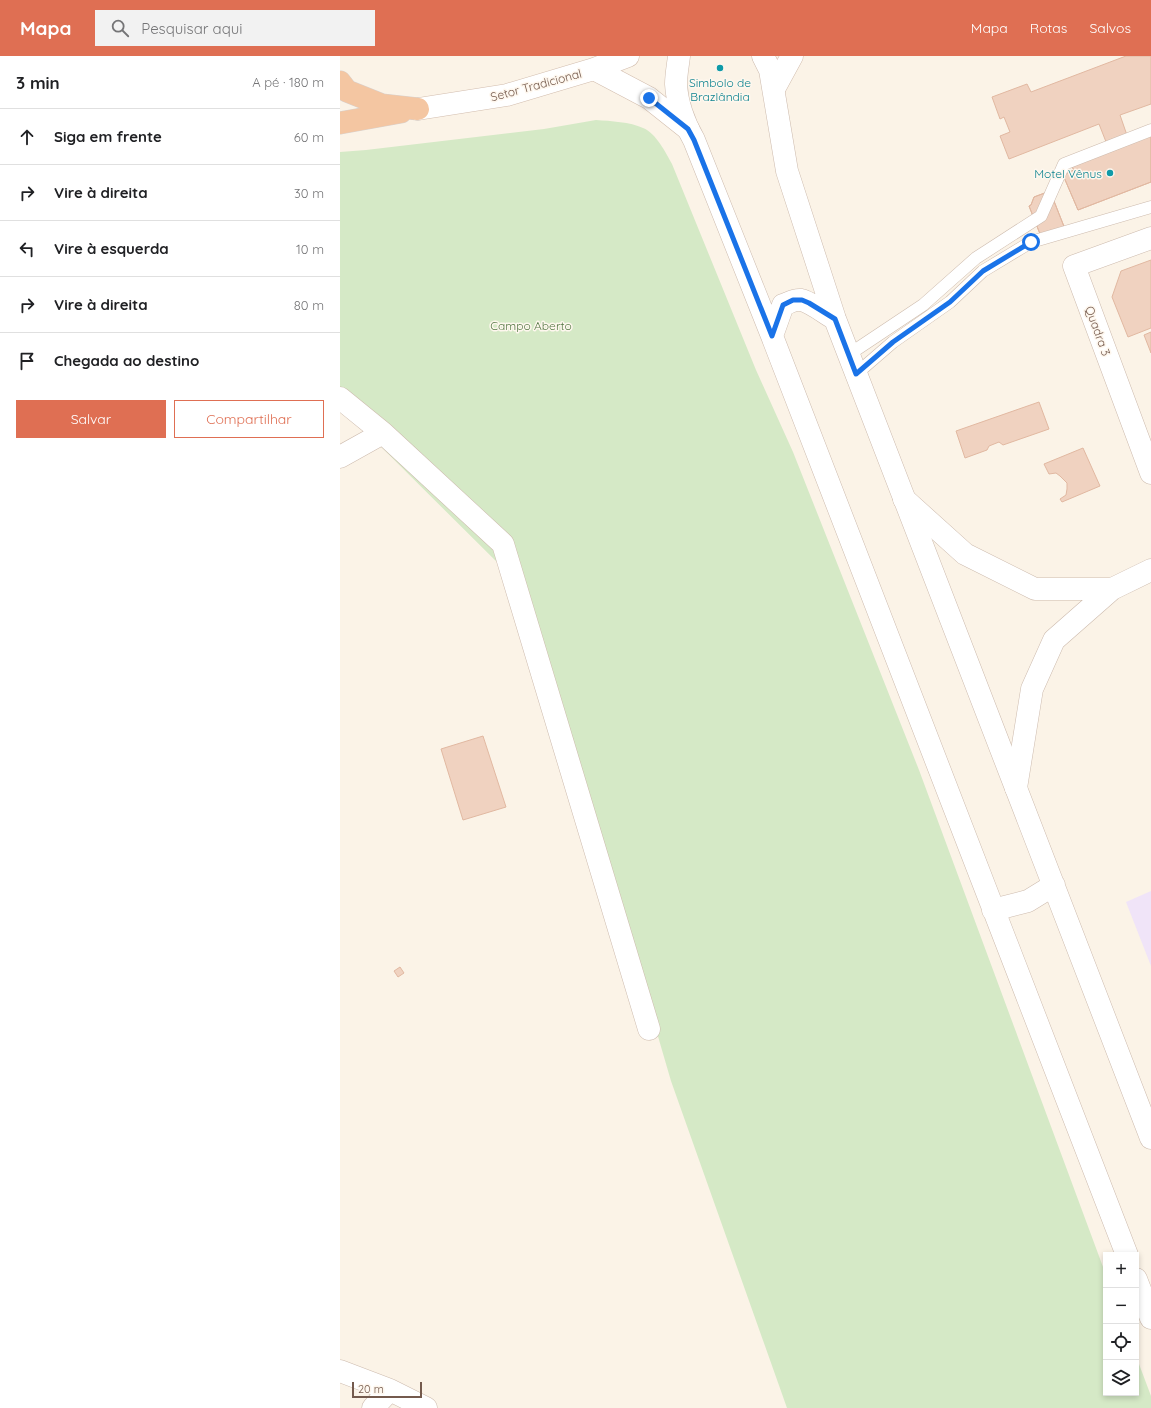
<!DOCTYPE html>
<html lang="pt">
<head>
<meta charset="utf-8">
<style>
	:root { --surface:#fff; --page:#f2f2f2; --text:#202124; --muted:#757577; --line:#e0e0e0; --accent:#df6f53 }
	body { margin:0; font-family:Quicksand,sans-serif; background:var(--page); color:var(--text) }
	.controls { position:absolute; right:12px; bottom:12px; display:grid; overflow:hidden; border-radius:0px; box-shadow:0 2px 6px #0003 }
	.controls button { width:36px; height:36px; display:grid; place-items:center; padding:0; border:0; border-bottom:1px solid var(--line); background:var(--surface); color:var(--text); font:20px sans-serif }
	.scale { position:absolute; left:12px; bottom:10px; width:70px; box-sizing:border-box; padding-left:4px; border:2px solid #745a4d; border-top:0; font-size:11px; line-height:14px; white-space:nowrap; color:#745a4d; -webkit-text-stroke:3px #fef7ee; paint-order:stroke }
	.stop { position:absolute; width:12px; height:12px; margin:-9px; border:3px solid #1a73e8; border-radius:50%; background:#fff }
	.stop.end { background:#1a73e8; border-color:#fff; box-shadow:0 1px 4px #0008 }
	.list { margin:0; padding:0; list-style:none }
	h2 { display:flex; justify-content:space-between; align-items:center; height:52px; margin:0; padding:0 16px; font-size:17px }
	h2 small { font-size:13px; font-weight:400; color:var(--muted) }
	.list li { display:grid; grid-template-columns:26px 1fr auto; gap:12px; align-items:center; box-sizing:border-box; height:56px; padding:0 16px; border-top:1px solid var(--line) }
	.list b { display:block; font-size:15px; white-space:nowrap }
	.list em { font-size:13px; font-style:normal; color:var(--muted) }
	.actions { display:flex; gap:8px; padding:12px 16px }
	.actions a { flex:1; padding:9px 0; border:1px solid var(--accent); border-radius:0px; text-align:center; font-size:14px; color:var(--accent) }
	.actions .main { background:var(--accent); color:#fff }
	.icon { flex:none; width:22px; height:22px; fill:none; stroke:currentColor; stroke-width:2; stroke-linecap:round; stroke-linejoin:round }
	.map { position:relative; flex:none; width:811px; height:1352px; overflow:hidden }
	header { display:flex; align-items:center; gap:24px; box-sizing:border-box; height:56px; padding:0 20px; background:var(--accent); color:#fff }
	header strong { font-size:19px }
	nav { display:flex; gap:22px; margin-inline-start:auto; font-size:14px }
	.search { width:280px; height:36px; background:var(--page); display:flex; align-items:center; gap:10px; box-sizing:border-box; padding:0 14px; border-radius:0px; color:var(--muted); font-size:15px }
	main { display:flex }
	aside { flex:1; background:var(--surface) }
	.map>svg:first-child { display:block }
	.education { fill:#f0e4f8 }
	.green { fill:#d5e9c6 }
	.building { fill:#f0d2c0; stroke:#e1b8a1 }
	.lines { fill:none; stroke-linecap:round; stroke-linejoin:round }
	.service-casing { stroke:#cdbbae; stroke-width:13 }
	.minor-casing { stroke:#cdbbae; stroke-width:23 }
	.tertiary-casing { stroke:#cdbbae; stroke-width:23 }
	.secondary-casing { stroke:#d2bdae; stroke-width:23 }
	.trunk-casing { stroke:#d8d1cd; stroke-width:23 }
	.service { stroke:#fff; stroke-width:12 }
	.minor { stroke:#fff; stroke-width:22 }
	.tertiary { stroke:#fff; stroke-width:22 }
	.secondary { stroke:#fff; stroke-width:22 }
	.trunk { stroke:#f4c6a2; stroke-width:22 }
	.route { stroke:#1a73e8; stroke-width:5 }
	.culture-dot { fill:#0f9aa8; stroke:#fef7ee; stroke-width:1.5 }
	.labels { text-anchor:middle; dominant-baseline:central; stroke-width:3; stroke-linejoin:round; paint-order:stroke }
	.culture-label { font-size:12px; fill:#0d838f; stroke:#fef7ee }
	.street-label { font-size:12px; fill:#745a4d; stroke:#fef7ee }
	.park-label { font-size:12px; fill:#557945; stroke:#fef7ee }
</style>
</head>
<body>
<header>
<strong>Mapa</strong>
<div class="search"><svg class="icon" aria-label="search" viewBox="0 0 24 24"><circle cx="10" cy="10" r="6"/><path d="M15 15l6 6"/></svg>Pesquisar aqui</div>
<nav><a>Mapa</a><a>Rotas</a><a>Salvos</a></nav>
</header>
<main>
<aside>
<h2>3 min<small>A pé · 180 m</small></h2>
<ul class="list">
<li><svg class="icon" aria-label="ahead" viewBox="0 0 24 24"><path d="M12 20V5M6 11l6-6 6 6"/></svg><div><b>Siga em frente</b></div><em>60 m</em></li>
<li><svg class="icon" aria-label="right" viewBox="0 0 24 24"><path d="M7 20v-9h11M14 6l5 5-5 5"/></svg><div><b>Vire à direita</b></div><em>30 m</em></li>
<li><svg class="icon" aria-label="left" viewBox="0 0 24 24"><path d="M17 20v-9H6M10 6l-5 5 5 5"/></svg><div><b>Vire à esquerda</b></div><em>10 m</em></li>
<li><svg class="icon" aria-label="right" viewBox="0 0 24 24"><path d="M7 20v-9h11M14 6l5 5-5 5"/></svg><div><b>Vire à direita</b></div><em>80 m</em></li>
<li><svg class="icon" aria-label="arrive" viewBox="0 0 24 24"><path d="M6 21V4h12l-3 4 3 4H6"/></svg><div><b>Chegada ao destino</b></div></li>
</ul>
<div class="actions"><a class="main">Salvar</a><a>Compartilhar</a></div>
</aside>
<div class="map">
<svg width="811" height="1352" viewBox="0 0 811 1352">
	<rect width="100%" height="100%" fill="#fbf3e7"/>
	<path class="education" d="M 811,835 L 811,910 L 786,846 Z"/>
	<path class="green" d="M 256,64 C 271,65 290,66 303,72 C 316,77 326,97 332,108 L 416,314 L 453,396 L 579,714 L 766,1219 L 766,1337 L 796,1337 L 796,1300 L 811,1340 L 811,1352 L 447,1352 L 331,1025 L 189,538 L 0,350 L 0,96 L 26,94 L 204,73 Z"/>
	<path class="building" d="M 786,0 L 811,0 L 811,48 L 780,59 L 790,88 L 770,96 L 759,68 L 669,103 L 660,80 L 670,76 L 664,61 L 660,63 L 652,41 L 687,28 L 691,36 Z
		M 811,76 L 811,126 L 738,154 L 723,119 L 734,114 L 732,111 Z
		M 811,76 L 811,126 L 738,154 L 723,119 L 734,114 L 732,111 Z
		M 710,135 L 725,173 L 702,183 L 689,150 L 691,149 L 694,141 Z
		M 710,135 L 725,173 L 702,183 L 689,150 L 691,149 L 694,141 Z
		M 811,204 L 811,272 L 788,281 L 772,241 L 781,215 Z
		M 811,276 L 811,297 L 804,279 Z
		M 699,346 L 709,373 L 663,389 L 659,386 L 649,390 L 647,394 L 625,402 L 616,375 Z
		M 743,392 L 760,430 L 722,446 L 720,443 L 726,439 L 727,433 L 727,427 L 720,420 L 716,417 L 709,418 L 704,408 Z
		M 143,680 L 166,751 L 123,764 L 101,693 Z
		M 60,911 L 64,917 L 58,921 L 54,915 Z"/>
	<g class="lines">
		<defs>
			<path id="service" d="M 508,299 L 583,249 L 636,202 L 701,160 L 724,108 L 811,74
				M 516,318 L 553,286 L 610,246 L 643,215 L 691,186 L 811,151"/>
			<path id="minor" d="M 811,182 L 734,210 L 811,417
				M 0,342 L 43,377 L 163,488 L 309,973
				M 0,401 L 43,377
				M 564,443 L 625,498 L 695,533 L 772,533
				M 676,732 L 692,633 L 714,584 L 772,533 L 811,514
				M 0,1315 L 50,1334 L 86,1352
				M 33,1352 L 50,1334"/>
			<path id="tertiary" d="M 339,0 C 338,9 336,19 336,28 C 337,47 345,68 354,84 L 432,280 L 787,1199
				M 423,0 L 430,14 L 447,115 L 495,263 L 811,1082
				M 432,280 L 443,249 C 449,247 454,243 461,244 C 471,246 486,258 495,263
				M 653,854 L 688,845 L 714,829
				M 796,1223 L 811,1262"/>
			<path id="secondary" d="M 254,13 L 309,42 L 348,73
				M 434,33 L 452,0
				M 78,53 L 167,39 L 254,13 L 288,0"/>
			<path id="trunk" d="M 0,26 L 7,35 L 42,49 L 78,53
				M 0,67 L 61,56"/>
		</defs>
		<use href="#service" class="service-casing"/>
		<use href="#minor" class="minor-casing"/>
		<use href="#tertiary" class="tertiary-casing"/>
		<use href="#secondary" class="secondary-casing"/>
		<use href="#trunk" class="trunk-casing"/>
		<use href="#service" class="service"/>
		<use href="#minor" class="minor"/>
		<use href="#tertiary" class="tertiary"/>
		<use href="#secondary" class="secondary"/>
		<use href="#trunk" class="trunk"/>
	</g>
	<g class="lines">
		<path class="route" d="M 309,42 L 348,73 L 354,84 L 432,280 L 443,249 L 453,244 L 462,244 L 469,247 L 495,263 L 516,318 L 553,286 L 610,246 L 643,215 L 691,186"/>
	</g>
	<g class="culture-dot">
		<circle cx="380" cy="12" r="4"/>
		<circle cx="770" cy="117" r="4"/>
	</g>
	<g class="labels">
		<g class="culture-label">
			<text x="380" y="26">Simbolo de<tspan x="380" dy="14">Brazlândia</tspan></text>
			<text x="762" y="117" text-anchor="end">Motel Vênus</text>
		</g>
		<g class="street-label">
			<text transform="translate(196 29) rotate(-15)">Setor Tradicional</text>
			<text transform="translate(758 275) rotate(70)">Quadra 3</text>
		</g>
		<g class="park-label">
			<text x="191" y="269">Campo Aberto</text>
		</g>
	</g>
</svg>
<div class="controls">
<button>+</button>
<button>−</button>
<button><svg class="icon" aria-label="locate" viewBox="0 0 24 24"><circle cx="12" cy="12" r="6"/><path d="M12 2v4M12 18v4M2 12h4M18 12h4"/></svg></button>
<button><svg class="icon" aria-label="layers" viewBox="0 0 24 24"><path d="M12 4l9 5-9 5-9-5zM3 14l9 5 9-5"/></svg></button>
</div>
<div class="scale">20 m</div>
<div class="stop" style="left:691px;top:186px"></div>
<div class="stop end" style="left:309px;top:42px"></div>
</div>
</main>
</body>
</html>
